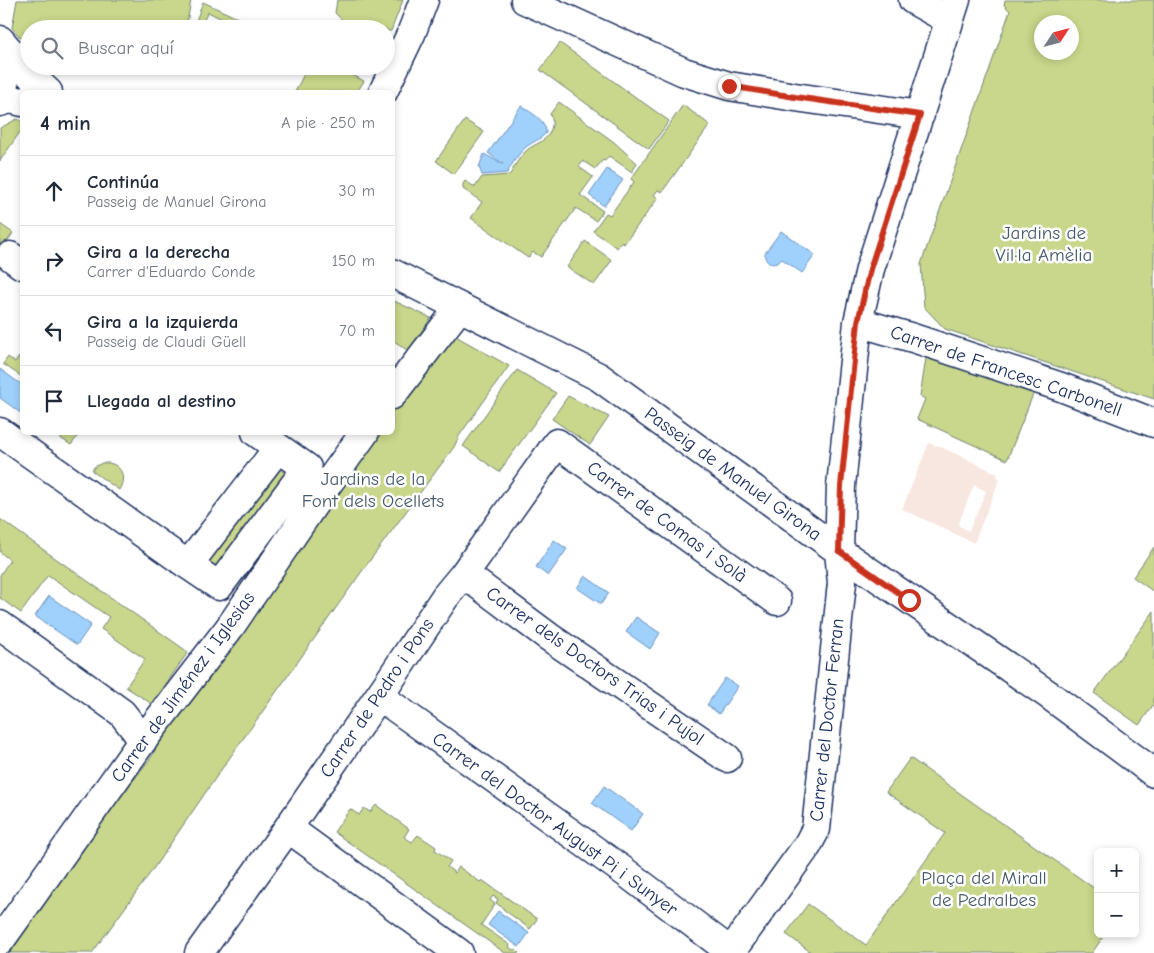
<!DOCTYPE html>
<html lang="es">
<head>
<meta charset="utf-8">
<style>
	:root { --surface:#fff; --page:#f2f2f3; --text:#1f2937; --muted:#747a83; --line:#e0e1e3 }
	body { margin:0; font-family:"Comic Neue",sans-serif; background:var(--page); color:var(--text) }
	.controls { position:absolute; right:15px; bottom:15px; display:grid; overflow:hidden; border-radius:8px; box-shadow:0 2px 8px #0003 }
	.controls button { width:45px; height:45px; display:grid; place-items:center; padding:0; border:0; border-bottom:1px solid var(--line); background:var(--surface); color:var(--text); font:25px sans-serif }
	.compass { position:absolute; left:1034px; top:15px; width:45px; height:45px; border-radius:50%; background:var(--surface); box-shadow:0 2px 8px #0003; rotate:54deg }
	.stop { position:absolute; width:15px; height:15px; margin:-11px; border:4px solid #c8321e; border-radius:50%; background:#fff }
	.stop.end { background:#c8321e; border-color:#fff; box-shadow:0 1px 5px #0008 }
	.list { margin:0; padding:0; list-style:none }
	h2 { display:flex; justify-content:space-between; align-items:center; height:65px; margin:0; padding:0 20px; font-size:21px }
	h2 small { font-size:16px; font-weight:400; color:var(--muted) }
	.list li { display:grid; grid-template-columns:32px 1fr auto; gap:15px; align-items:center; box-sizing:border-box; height:70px; padding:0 20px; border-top:1px solid var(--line) }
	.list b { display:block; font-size:19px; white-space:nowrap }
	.list p { margin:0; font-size:16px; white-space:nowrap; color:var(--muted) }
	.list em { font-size:16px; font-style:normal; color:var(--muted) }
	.icon { flex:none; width:28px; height:28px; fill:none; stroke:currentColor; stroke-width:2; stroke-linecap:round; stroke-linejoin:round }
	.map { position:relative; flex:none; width:1154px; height:953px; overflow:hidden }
	.search { position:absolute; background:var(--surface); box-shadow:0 2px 8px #0003; left:20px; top:20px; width:375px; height:55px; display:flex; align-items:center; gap:12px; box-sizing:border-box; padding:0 18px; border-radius:28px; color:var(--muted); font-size:19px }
	.panel { position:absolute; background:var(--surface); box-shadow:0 2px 8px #0003; left:20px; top:90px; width:375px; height:345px; border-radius:8px }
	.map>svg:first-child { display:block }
	.built { fill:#f7e7e0; fill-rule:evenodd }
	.green { fill:#c8d78b; stroke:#728374; fill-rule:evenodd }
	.water { fill:#9fd1fc; stroke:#6a90bd }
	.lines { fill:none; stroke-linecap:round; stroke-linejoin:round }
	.minor-casing { stroke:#1b2f5e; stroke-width:31 }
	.minor { stroke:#fff; stroke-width:28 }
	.route { stroke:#c8321e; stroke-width:6 }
	.labels { text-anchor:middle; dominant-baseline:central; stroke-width:5; stroke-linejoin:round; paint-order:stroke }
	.park-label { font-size:19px; fill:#465969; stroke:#fff }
	.street-label { font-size:19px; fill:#1b2f5e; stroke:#fff }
</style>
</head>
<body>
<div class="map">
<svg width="1154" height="953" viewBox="0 0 1154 953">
	<rect width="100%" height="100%" fill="#fff"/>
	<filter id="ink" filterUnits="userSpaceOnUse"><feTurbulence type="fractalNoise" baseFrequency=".02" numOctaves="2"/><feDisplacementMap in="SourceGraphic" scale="10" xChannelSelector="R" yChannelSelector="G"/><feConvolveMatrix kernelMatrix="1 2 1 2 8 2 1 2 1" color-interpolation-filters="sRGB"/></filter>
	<g filter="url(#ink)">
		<path class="built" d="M 929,443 L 936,446 L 937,445 L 998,474 L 997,477 L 1000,478 L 974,543 L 902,509 ZM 974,485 L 986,491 L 969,531 L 958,525 Z"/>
		<path class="green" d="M 17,0 L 191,0 L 186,29 L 29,29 L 29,47 L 12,28 Z
			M 337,0 L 403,0 L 391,31 L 386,31 L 386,29 L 367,29 L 358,25 L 349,24 L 342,20 L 335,13 Z
			M 1005,0 L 1154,0 L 1154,399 L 945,329 L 924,307 L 921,264 L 1010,11 L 1004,5 ZM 1072,22 L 1072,52 L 1042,52 L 1042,22 Z
			M 203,2 L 244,21 L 240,29 L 227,29 L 230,23 L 208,12 L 199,29 L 193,29 Z
			M 560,43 L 669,121 L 649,149 L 540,70 Z
			M 294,66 L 335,66 L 364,81 L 357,92 L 295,92 L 305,72 Z
			M 559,102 L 614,142 L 637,163 L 632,172 L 609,156 L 605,161 L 603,160 L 595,169 L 583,161 L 579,167 L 593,177 L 580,195 L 603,211 L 596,221 L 576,208 L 541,257 L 533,252 L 528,258 L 471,218 L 482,202 L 463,189 L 463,184 L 465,181 L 475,187 L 482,177 L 509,175 L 511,173 C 515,165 520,156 527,150 C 536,143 548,141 551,129 C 553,123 553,120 550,114 Z
			M 683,105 L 710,125 L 662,192 L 658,190 L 654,195 L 658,198 L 624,244 L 621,242 L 617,248 L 593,231 L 606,213 L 610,215 L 634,182 L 631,179 Z
			M 17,119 L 22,121 L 22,129 L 0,161 L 0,128 Z
			M 465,120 L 484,132 L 454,174 L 436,161 Z
			M 0,224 L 13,233 L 0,252 Z
			M 585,241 L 612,260 L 594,285 L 567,267 Z
			M 392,300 L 431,318 L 408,351 L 393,340 Z
			M 443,329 L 509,366 L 459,436 L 454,447 L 365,567 L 221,770 L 151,872 L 92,953 L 6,953 L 17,934 L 83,850 L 93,833 L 152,756 L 164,734 L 365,433 L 392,432 L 393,395 Z
			M 927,352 L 1034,392 L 1007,460 L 917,419 L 925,399 L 920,396 Z
			M 8,357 L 15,362 L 19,357 L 22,360 L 22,377 L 3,364 Z
			M 517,370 L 556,393 L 499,472 L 463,446 Z
			M 568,396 L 609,417 L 590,445 L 552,419 Z
			M 53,433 L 80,433 L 71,445 Z
			M 102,463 C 119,461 128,475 119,490 L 92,471 L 94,467 Z
			M 279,468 L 287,474 L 217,569 L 208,562 Z
			M 0,519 L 188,652 L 152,704 L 126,687 L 145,659 L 101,629 L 109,617 L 48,575 L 21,613 L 0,598 L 0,575 L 10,560 L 0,552 Z
			M 1154,547 L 1154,592 L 1133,577 Z
			M 1154,611 L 1154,704 L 1139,725 L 1094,693 Z
			M 910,758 L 1098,891 L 1098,934 L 1105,934 L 1092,953 L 812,953 L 786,934 L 808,904 L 866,945 L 945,833 L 886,792 Z
			M 376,805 L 409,829 L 404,837 L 412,842 L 418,835 L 436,847 L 435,850 L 451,861 L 447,867 L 455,873 L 459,867 L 480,882 L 482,880 L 537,919 L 530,929 L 503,909 L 503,908 L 496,903 L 498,899 L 493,896 L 490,900 L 495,904 L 481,925 L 510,945 L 509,947 L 513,950 L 515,949 L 519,953 L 505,953 L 334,832 L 350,809 L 359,815 L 364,808 L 370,812 Z"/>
		<path class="water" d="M 521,106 C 531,113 546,119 546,133 C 540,140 534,141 526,147 C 518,154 512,164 507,173 L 482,175 L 479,167 L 484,154 L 503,164 L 488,153 Z
			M 607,169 L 623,180 L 604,206 L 589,195 Z
			M 781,231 L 815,255 L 802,273 L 782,259 C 775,267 764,265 765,253 Z
			M 0,369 L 22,385 L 22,414 L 0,398 Z
			M 554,540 L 567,549 L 548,576 L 536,567 Z
			M 585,576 L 609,593 L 601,604 L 577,588 Z
			M 49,596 L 91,625 L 77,645 L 35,616 Z
			M 636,617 L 660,633 L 650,649 L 626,632 Z
			M 725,678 L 738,686 L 719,714 L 707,705 Z
			M 604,786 L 643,814 L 631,831 L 592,803 Z
			M 498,911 L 529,933 L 519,947 L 488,925 Z"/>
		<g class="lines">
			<defs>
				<path id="minor" d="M 525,0 L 684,72 L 729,86 L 795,97 L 920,115
					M 913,0 L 949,20
					M 0,40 L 34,79 L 48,92
					M 0,90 C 6,80 11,65 7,53 C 6,50 4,46 2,42
					M 383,92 L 411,34 L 424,0
					M 0,102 L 10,99 L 22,102
					M 10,256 L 22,265
					M 392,273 L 599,377 L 839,551 L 1049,695 L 1154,773
					M 858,322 L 913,338 L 1061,387 L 1154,423
					M 392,395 L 460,307
					M 0,432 L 188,565
					M 256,432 L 307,468 L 219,586 L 188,565 L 278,448
					M 464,574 L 549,637 L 727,758
					M 0,625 L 122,713 L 143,740
					M 379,696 L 625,872 L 731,952
					M 288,828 L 459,953
					M 0,941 L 143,740 L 230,627 L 324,489 L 365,432
					M 199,953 L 288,828 L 388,683 L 445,597 L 464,574 L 557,443 L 777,601
					M 730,953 L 807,846 L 816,829 L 842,583 L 839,551 L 841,486 L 858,322 L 870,269 L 956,0"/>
			</defs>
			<use href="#minor" class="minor-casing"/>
			<use href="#minor" class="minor"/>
		</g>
	</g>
	<g class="lines" filter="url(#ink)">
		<path class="route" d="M 729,86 L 795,97 L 920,115 L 870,269 L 858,322 L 841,486 L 839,551 L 909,600"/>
	</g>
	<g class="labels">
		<g class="park-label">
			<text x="1044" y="233">Jardins de<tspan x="1044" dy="22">Vil·la Amèlia</tspan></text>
			<text x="373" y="479">Jardins de la<tspan x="373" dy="22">Font dels Ocellets</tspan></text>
			<text x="984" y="878">Plaça del Mirall<tspan x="984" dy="22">de Pedralbes</tspan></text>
		</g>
		<g class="street-label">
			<text transform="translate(1006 371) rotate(19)">Carrer de Francesc Carbonell</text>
			<text transform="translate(733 474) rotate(36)">Passeig de Manuel Girona</text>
			<text transform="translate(667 522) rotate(36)">Carrer de Comas i Solà</text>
			<text transform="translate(595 666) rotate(35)">Carrer dels Doctors Trias i Pujol</text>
			<text transform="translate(183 687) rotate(-54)">Carrer de Jiménez i Iglesias</text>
			<text transform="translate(377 698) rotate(-56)">Carrer de Pedro i Pons</text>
			<text transform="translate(827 720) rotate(-84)">Carrer del Doctor Ferran</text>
			<text transform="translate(555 824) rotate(36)">Carrer del Doctor August Pi i Sunyer</text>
		</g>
	</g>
</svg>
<div class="controls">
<button>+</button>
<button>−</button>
</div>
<svg class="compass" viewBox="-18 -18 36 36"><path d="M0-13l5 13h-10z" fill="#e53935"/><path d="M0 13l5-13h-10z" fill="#747a83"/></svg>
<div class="stop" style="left:909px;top:600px"></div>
<div class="stop end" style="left:729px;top:86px"></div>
<div class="search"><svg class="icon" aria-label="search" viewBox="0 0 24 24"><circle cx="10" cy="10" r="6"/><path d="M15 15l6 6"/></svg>Buscar aquí</div>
<section class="panel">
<h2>4 min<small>A pie · 250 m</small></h2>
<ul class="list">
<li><svg class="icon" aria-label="ahead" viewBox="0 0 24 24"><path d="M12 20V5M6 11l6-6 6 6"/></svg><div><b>Continúa</b><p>Passeig de Manuel Girona</p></div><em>30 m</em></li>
<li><svg class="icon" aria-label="right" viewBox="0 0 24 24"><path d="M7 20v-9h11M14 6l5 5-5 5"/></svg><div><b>Gira a la derecha</b><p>Carrer d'Eduardo Conde</p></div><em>150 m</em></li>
<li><svg class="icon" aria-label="left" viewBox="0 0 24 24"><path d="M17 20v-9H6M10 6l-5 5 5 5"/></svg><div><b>Gira a la izquierda</b><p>Passeig de Claudi Güell</p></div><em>70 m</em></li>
<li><svg class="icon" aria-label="arrive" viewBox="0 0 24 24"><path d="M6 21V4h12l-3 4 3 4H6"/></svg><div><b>Llegada al destino</b></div></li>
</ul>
</section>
</div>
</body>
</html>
